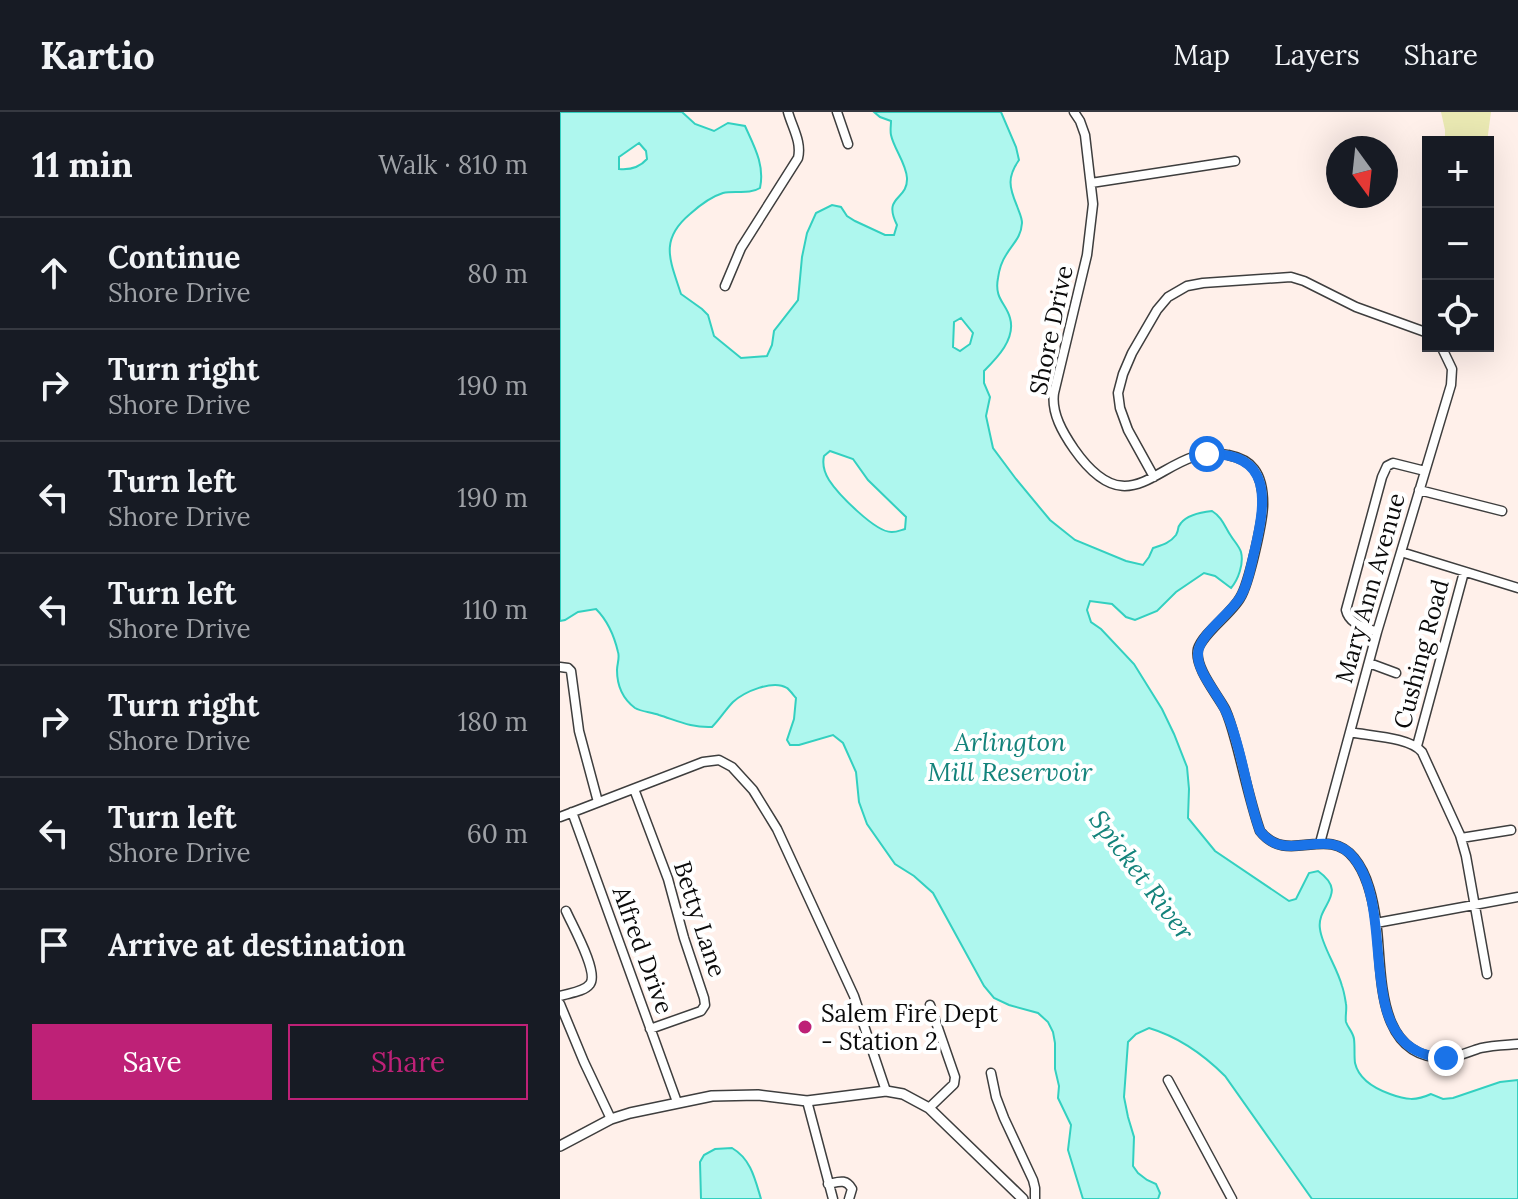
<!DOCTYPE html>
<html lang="en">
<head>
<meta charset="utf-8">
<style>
	:root { --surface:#171b24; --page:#242831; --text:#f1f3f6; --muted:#9ea1a6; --line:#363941; --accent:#be2177 }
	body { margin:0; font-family:Lora,serif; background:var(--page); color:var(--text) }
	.controls { position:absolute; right:24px; top:24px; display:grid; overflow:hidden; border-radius:0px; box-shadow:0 8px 32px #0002 }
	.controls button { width:72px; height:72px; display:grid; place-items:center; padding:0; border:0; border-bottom:2px solid var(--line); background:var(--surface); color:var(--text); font:40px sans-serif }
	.compass { position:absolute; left:766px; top:24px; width:72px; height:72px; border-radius:50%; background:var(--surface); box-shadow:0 8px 32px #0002; rotate:165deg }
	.stop { position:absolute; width:24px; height:24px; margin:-18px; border:6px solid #1a73e8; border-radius:50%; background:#fff }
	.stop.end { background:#1a73e8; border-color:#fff; box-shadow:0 2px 8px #0008 }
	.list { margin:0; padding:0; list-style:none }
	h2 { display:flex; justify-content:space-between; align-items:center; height:104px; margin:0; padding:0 32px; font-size:34px }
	h2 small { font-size:26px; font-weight:400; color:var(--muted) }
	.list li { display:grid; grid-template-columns:52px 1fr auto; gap:24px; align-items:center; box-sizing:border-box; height:112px; padding:0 32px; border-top:2px solid var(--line) }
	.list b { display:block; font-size:30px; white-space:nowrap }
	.list p { margin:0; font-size:26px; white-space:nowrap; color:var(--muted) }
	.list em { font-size:26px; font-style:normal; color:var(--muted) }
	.actions { display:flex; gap:16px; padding:24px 32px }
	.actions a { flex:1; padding:18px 0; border:2px solid var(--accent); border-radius:0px; text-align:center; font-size:28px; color:var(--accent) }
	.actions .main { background:var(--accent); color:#fff }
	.icon { flex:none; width:44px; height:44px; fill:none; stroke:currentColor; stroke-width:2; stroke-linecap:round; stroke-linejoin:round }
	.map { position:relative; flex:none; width:958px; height:1087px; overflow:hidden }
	header { display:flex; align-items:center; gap:48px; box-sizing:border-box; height:112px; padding:0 40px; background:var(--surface); border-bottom:2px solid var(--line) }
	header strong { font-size:38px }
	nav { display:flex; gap:44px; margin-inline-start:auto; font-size:28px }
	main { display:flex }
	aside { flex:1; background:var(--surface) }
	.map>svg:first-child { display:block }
	.green { fill:#eae9b3 }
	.water { fill:#aef7ee; stroke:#33d0c0; stroke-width:2; fill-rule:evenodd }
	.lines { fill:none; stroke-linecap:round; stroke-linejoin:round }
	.minor-casing { stroke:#3e3e3e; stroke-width:11 }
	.tertiary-casing { stroke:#3e3e3e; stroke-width:12 }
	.minor { stroke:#fff; stroke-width:8 }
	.tertiary { stroke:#fff; stroke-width:9 }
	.route { stroke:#1a73e8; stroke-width:10 }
	.poi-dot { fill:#be2177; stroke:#fff; stroke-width:3 }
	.labels { text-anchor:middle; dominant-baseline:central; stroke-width:8; stroke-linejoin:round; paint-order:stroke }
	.street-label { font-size:24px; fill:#0b0b0b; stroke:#fff }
	.poi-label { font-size:24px; fill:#0b0b0b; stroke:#fff; text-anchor:start }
	.water-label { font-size:26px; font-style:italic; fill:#13837b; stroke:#fff }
</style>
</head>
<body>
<header>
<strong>Kartio</strong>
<nav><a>Map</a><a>Layers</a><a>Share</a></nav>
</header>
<main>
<aside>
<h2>11 min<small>Walk · 810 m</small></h2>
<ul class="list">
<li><svg class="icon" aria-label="ahead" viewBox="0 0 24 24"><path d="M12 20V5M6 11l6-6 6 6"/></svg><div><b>Continue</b><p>Shore Drive</p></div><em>80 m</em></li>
<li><svg class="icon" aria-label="right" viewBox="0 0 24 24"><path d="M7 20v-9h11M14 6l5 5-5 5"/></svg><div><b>Turn right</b><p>Shore Drive</p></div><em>190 m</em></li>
<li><svg class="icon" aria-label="left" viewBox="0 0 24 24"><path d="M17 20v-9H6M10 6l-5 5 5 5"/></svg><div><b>Turn left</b><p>Shore Drive</p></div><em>190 m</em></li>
<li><svg class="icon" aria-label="left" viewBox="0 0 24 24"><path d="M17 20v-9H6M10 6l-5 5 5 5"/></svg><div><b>Turn left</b><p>Shore Drive</p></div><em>110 m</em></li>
<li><svg class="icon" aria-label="right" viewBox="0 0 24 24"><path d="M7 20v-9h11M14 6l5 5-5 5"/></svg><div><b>Turn right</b><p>Shore Drive</p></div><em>180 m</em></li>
<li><svg class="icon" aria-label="left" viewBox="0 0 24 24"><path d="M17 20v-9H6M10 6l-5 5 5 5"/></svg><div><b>Turn left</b><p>Shore Drive</p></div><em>60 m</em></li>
<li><svg class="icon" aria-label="arrive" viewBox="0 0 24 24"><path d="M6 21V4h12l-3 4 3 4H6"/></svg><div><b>Arrive at destination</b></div></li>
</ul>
<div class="actions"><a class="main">Save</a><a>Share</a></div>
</aside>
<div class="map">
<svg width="958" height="1087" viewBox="0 0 958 1087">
	<rect width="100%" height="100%" fill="#fff0ea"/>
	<path class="green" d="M 881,0 L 931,0 L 927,30 L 885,30 L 885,18 Z"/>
	<path class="water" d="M 0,0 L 122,0 L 135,12 L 154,19 L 168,11 L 185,14 C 194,34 205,53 200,76 C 189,83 175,78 163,81 C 150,85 140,93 130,102 C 99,128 110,148 121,182 L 142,197 L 148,203 L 154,224 L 181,246 L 207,244 L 212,233 L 214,219 L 238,188 L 242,145 L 247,121 L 256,101 L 272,93 L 281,95 L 287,104 L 295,109 L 325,123 L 334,123 L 337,113 C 322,83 348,89 347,66 C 346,51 334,37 331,23 C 330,18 331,14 331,9 L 320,5 L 314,0 L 441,0 L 456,35 L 459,48 C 447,65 449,75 457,94 C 459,100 462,105 462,111 C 461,126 453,131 446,143 C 442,149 439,159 438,166 C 434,187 446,191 450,206 C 456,227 437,246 424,259 L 424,271 L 430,285 L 426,304 L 433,336 L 456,367 L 490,408 L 515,428 L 566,449 L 583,453 L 589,445 L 593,436 C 602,433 610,431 616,423 C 620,416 616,417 621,411 C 628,402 643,400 652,399 C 663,406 664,414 671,424 C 674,429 679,434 681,440 C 684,452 678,468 671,476 L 655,464 L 644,461 L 616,480 L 597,499 L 575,508 L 566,505 L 552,492 L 530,489 L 527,498 L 531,510 L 541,517 L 574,552 L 602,597 L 614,622 L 627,655 L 629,677 L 628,706 L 655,739 L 729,789 L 736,787 L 749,761 L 758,759 C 790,782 756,793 760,817 C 762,834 777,855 782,874 C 784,879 785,886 786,892 C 787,897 785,905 786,910 C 788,916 793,920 794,927 C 795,935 794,943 795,951 C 799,968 816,977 830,982 C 846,988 856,989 871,982 L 883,987 L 893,986 L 940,970 L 958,968 L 958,1087 L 752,1087 L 665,964 C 643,942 619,925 589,916 L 576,922 L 568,930 L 564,985 L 568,1005 L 574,1025 L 573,1054 L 578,1061 L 587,1068 L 596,1072 L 600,1081 L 598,1087 L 523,1087 L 508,1038 L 511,1013 L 498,986 L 499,974 L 495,957 L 495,931 L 493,920 L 488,910 L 478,901 L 449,893 L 434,886 L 424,874 L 373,781 L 354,764 L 335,752 L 307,712 L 299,690 L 296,660 L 283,631 L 273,623 L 239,633 L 230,633 L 227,628 L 234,607 L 236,586 C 235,585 229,577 227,576 C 213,567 184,580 173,590 C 166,597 160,607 152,615 C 132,616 118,609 99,603 C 91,600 82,600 75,596 C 63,587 57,573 57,558 C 57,552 60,546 58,540 C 54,523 48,509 36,497 L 18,500 L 5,508 L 0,509 ZM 79,31 L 86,39 L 87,47 C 80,55 70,58 59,57 L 59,45 ZM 401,206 L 413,221 L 410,232 L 400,239 L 393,235 L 394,210 ZM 270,339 L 293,347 L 308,368 L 346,405 L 345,417 C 341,418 337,420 332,420 C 316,421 278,382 269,368 C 264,360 262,353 264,344 Z
		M 172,1036 C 191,1047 195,1067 201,1087 L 141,1087 L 140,1050 L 144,1043 L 155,1037 Z"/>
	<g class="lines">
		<defs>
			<path id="minor" d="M 277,0 L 288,32
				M 514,0 L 520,9 L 525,23 L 533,92 L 527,143 L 494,281 C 491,301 503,321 514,337 C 575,424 603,328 668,343 C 678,345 688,349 694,357 C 701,366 703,381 703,392 C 703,408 689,472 680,486 C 671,502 643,521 638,537 C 634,555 657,582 665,597 C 671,610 674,624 678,638 C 685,665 691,693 700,719 C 727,754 767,712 794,746 C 808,763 813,788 816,809 C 823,857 813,947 886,946 C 899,945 910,939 921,936 C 933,933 946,933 958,932
				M 531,71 L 675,49
				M 165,174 L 181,136 L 238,46 C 242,30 232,15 228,0
				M 594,365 L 568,318 L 560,296 L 558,281 L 563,262 L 572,241 L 597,198 L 608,185 L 627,174 L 643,171 L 731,165 L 744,169 L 796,195 L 868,221
				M 859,378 L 942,399
				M 841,440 L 958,476
				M 817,520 C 804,515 789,512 786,498 L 822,365 L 827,354 L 833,351 L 865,359
				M 809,551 L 836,561
				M 0,555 L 8,556 L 11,559 L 19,619 L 38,690
				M 790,620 C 809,624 850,625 862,640 L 900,723 L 906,744 L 927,862
				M 857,634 L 904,460
				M 74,677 L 108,767 L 124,826 L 144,886 L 145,893 L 141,899 L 90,917
				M 12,700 L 117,990
				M 0,705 L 143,650 L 159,648 L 172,655 L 193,678 L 217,717 L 294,884 L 326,979
				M 901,726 L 951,718
				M 760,731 L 817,520 L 891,273 L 892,257 L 881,234
				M 816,811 L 958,785
				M 0,884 C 9,881 24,880 30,872 C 39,860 12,813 6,799
				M 0,892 L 24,950 L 51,1007
				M 431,961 L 436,985 L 444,1006 L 473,1068 L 475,1076 L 475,1087
				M 608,968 L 672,1087
				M 247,989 L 273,1087
				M 369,996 L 394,972 L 395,965 L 370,893
				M 268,1072 C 278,1070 286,1066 292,1077 L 289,1087"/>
			<path id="tertiary" d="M 0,1034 L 51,1007 L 70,1001 L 152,984 L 198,983 L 247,989 L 326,979 L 343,982 L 369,996 L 463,1087"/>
		</defs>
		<use href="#minor" class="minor-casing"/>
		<use href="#tertiary" class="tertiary-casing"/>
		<use href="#minor" class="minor"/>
		<use href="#tertiary" class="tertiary"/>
	</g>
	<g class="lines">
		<path class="route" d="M 647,342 C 713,340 706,389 695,437 C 691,452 689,470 681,484 C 672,501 638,523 638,542 C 637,561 660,584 667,602 C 683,639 686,681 700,719 C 727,754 767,712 794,746 C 834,795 799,910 857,939 C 866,944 876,945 886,946"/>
	</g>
	<circle class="poi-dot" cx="245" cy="915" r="8"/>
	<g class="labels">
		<g class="street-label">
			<text transform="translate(491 218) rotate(-78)">Shore Drive</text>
			<text transform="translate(810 476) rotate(-74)">Mary Ann Avenue</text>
			<text transform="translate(861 542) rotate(-75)">Cushing Road</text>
			<text transform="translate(140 807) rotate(72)">Betty Lane</text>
			<text transform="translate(83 838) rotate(70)">Alfred Drive</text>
		</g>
		<g class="poi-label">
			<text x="261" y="901">Salem Fire Dept<tspan x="261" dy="28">- Station 2</tspan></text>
		</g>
		<g class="water-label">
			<text x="450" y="629">Arlington<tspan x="450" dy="30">Mill Reservoir</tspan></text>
			<text transform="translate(582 763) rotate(53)">Spicket River</text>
		</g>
	</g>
</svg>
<div class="controls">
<button>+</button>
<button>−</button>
<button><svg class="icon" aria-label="locate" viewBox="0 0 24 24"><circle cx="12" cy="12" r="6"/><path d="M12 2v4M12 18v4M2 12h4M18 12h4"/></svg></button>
</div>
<svg class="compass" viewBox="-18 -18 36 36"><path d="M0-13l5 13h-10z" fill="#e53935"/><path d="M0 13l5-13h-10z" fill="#9ea1a6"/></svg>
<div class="stop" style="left:647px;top:342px"></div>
<div class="stop end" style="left:886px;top:946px"></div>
</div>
</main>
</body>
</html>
